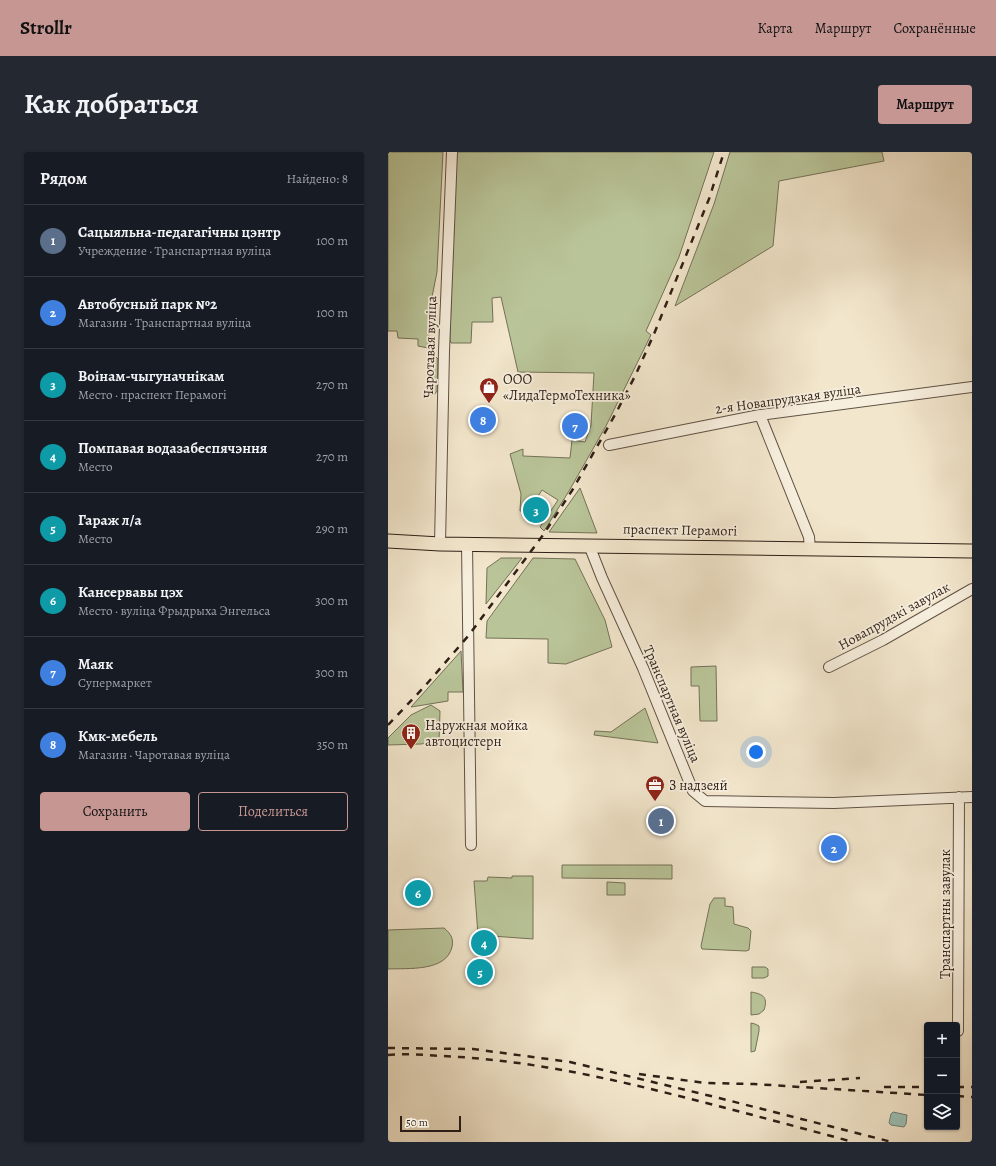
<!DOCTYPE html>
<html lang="ru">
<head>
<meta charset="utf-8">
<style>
	:root { --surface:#171b24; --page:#242831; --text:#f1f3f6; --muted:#9ea1a6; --line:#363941; --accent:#c59692 }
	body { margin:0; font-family:Alegreya,serif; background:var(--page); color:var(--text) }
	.controls { position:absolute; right:12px; bottom:12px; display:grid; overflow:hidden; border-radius:4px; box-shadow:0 1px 3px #0004 }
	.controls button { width:36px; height:36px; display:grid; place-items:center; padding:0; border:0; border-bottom:1px solid var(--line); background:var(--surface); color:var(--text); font:20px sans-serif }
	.scale { position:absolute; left:12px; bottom:10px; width:61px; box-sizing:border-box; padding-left:4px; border:2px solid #2f1f17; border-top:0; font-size:11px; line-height:14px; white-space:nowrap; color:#2f1f17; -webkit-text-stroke:3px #f7efde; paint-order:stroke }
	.you { position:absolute; left:368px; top:600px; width:14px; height:14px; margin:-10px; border:3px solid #fff; border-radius:50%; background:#1a73e8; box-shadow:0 0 0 6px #1a73e833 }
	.badge { display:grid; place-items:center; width:26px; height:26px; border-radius:50%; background:var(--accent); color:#fff; font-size:13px; font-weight:700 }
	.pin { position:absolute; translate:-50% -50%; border:2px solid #fff; box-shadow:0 1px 4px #0006 }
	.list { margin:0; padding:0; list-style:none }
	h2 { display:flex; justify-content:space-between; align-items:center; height:52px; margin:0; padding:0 16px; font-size:17px }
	h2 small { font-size:13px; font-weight:400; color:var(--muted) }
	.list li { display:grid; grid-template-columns:26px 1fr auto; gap:12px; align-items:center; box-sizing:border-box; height:72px; padding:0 16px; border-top:1px solid var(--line) }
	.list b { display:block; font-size:15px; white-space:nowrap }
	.list p { margin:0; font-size:13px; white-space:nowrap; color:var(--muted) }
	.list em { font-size:13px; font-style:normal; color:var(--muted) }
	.actions { display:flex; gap:8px; padding:12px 16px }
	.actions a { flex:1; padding:9px 0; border:1px solid var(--accent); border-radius:4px; text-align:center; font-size:14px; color:var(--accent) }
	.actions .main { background:var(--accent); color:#111 }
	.icon { flex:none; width:22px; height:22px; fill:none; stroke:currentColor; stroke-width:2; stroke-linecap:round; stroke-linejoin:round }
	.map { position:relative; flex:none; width:584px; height:990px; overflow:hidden; border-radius:4px }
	header { display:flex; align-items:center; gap:24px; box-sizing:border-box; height:56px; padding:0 20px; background:var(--accent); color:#111 }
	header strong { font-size:19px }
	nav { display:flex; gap:22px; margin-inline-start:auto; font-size:14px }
	.intro { display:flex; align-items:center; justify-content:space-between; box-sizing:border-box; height:96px; padding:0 24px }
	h1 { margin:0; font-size:28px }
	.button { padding:10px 18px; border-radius:4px; background:var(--accent); color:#111; font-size:14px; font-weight:700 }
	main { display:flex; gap:24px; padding:0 24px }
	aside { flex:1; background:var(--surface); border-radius:4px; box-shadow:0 1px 3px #0004 }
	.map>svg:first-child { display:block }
	.green { fill:#b9c599; stroke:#747258 }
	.water { fill:#9bc0b5; stroke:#708076 }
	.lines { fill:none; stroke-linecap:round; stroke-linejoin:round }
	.minor-casing { stroke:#605144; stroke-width:12 }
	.major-casing { stroke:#2f1f17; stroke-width:15 }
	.minor { stroke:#f7efde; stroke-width:10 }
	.major { stroke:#f2e6cc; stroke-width:13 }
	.rail { stroke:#2f1f17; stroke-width:2.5; stroke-dasharray:7 7; stroke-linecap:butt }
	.labels { text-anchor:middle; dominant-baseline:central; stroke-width:3.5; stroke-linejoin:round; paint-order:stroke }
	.street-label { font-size:14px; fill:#2f1f17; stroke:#f7efde }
	.poi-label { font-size:14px; fill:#2f1f17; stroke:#f7efde; text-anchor:start }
</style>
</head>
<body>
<header>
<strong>Strollr</strong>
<nav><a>Карта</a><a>Маршрут</a><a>Сохранённые</a></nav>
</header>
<div class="intro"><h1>Как добраться</h1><a class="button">Маршрут</a></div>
<main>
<aside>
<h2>Рядом<small>Найдено: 8</small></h2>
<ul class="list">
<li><span class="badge" style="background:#5c6f8a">1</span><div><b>Сацыяльна-педагагічны цэнтр</b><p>Учреждение · Транспартная вуліца</p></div><em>100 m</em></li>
<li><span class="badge" style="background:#3f7fe0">2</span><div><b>Автобусный парк №2</b><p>Магазин · Транспартная вуліца</p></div><em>100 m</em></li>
<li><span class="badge" style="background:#0f9aa8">3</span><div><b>Воінам-чыгуначнікам</b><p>Место · праспект Перамогі</p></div><em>270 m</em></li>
<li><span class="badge" style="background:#0f9aa8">4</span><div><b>Помпавая водазабеспячэння</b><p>Место</p></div><em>270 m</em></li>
<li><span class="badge" style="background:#0f9aa8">5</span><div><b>Гараж л/а</b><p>Место</p></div><em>290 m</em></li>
<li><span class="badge" style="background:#0f9aa8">6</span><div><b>Кансервавы цэх</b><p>Место · вуліца Фрыдрыха Энгельса</p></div><em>300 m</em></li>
<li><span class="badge" style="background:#3f7fe0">7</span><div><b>Маяк</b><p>Супермаркет</p></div><em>300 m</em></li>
<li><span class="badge" style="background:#3f7fe0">8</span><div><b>Кмк-мебель</b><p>Магазин · Чаротавая вуліца</p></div><em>350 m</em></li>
</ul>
<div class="actions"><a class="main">Сохранить</a><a>Поделиться</a></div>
</aside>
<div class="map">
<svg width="584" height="990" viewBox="0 0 584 990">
	<rect width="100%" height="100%" fill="#f2e6cc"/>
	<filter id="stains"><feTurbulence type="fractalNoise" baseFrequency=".005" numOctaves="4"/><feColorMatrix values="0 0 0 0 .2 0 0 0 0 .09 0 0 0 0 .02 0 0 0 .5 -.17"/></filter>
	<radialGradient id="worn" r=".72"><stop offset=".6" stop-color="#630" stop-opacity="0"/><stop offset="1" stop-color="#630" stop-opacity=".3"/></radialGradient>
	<path class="green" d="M 0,0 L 55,0 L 49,120 L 43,150 L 40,196 L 30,194 L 30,187 L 10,186 L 9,179 L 0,179 Z
		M 69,0 L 326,0 L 291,105 L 258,179 L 263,183 L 218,274 L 181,339 L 156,379 L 152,375 L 170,348 L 154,338 L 141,358 L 132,359 L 133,342 L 122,302 L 135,297 L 135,304 L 182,306 L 184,288 L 197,290 L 203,273 L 206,221 L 130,220 L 113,145 L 104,146 L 105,170 L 84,170 L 83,191 L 63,191 L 62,188 L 65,73 Z
		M 342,0 L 494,0 L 496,9 L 391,29 L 385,94 L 287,154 L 326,52 Z
		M 43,204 L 47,204 L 50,207 L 49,239 L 46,243 L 42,243 Z
		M 192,336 L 209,381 L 161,380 Z
		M 113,406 L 134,406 L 98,452 L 99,416 Z
		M 145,406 L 187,407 L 217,468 L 224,495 L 178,512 L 160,511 L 160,487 L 98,486 L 99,469 Z
		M 73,499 L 75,540 L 60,540 L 60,549 L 23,555 Z
		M 328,514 L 329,569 L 312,569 L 311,534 L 303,534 L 303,515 Z
		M 43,553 L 52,559 L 51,589 L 33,592 L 0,593 L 0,586 L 23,563 Z
		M 257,556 L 270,591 L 206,583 L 207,579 L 223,580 Z
		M 174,713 L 284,713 L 284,727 L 174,726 Z
		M 124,724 L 145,724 L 145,787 L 90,783 L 86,729 L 99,729 L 100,725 L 124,726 Z
		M 219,730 L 237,731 L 237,743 L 219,743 Z
		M 326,746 L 337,746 L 337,754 L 345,755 L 346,772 L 360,776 L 363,779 L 361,798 L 358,799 L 314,797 L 313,794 L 322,752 Z
		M 56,776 C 62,781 66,786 64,795 C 58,820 20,816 0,817 L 0,778 Z
		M 364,815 L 377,815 L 380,817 L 380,824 L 376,826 L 364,826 Z
		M 363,840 C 376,842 380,846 376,858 L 371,862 L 363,863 Z
		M 363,871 L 367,872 L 371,874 L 371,879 L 367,899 L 363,900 Z"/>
	<path class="water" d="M 505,960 L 519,963 L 518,972 L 516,975 L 503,973 L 501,971 L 503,962 Z"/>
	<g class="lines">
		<defs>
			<path id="minor" d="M 372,263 L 421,385 L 422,397
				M 221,293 L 372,263 L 584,235
				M 52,392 L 56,199 L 64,0
				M 79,392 L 83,693
				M 201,393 L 214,426 L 255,516 L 305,639 L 317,649 L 446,651 L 584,645
				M 441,515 L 495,488 L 584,437
				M 570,879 L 571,645"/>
			<path id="major" d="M 0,389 L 52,392 L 584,399"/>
		</defs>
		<use href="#minor" class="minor-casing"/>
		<use href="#major" class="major-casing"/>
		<use href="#minor" class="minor"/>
		<use href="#major" class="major"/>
		<path class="rail" d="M 0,573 L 37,534 L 81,483 L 155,383 L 185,337 L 228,261 L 248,222 L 266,182 L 321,47 L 336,0
			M 0,896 L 85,897 L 182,910 L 331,946 L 504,990
			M 0,903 C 24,901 48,904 72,905 C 145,910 216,925 287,943 C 347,958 406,974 465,990
			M 251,922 L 317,931 L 366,932 L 539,943
			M 412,930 L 472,926
			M 496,935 L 539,935
			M 569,935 L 584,935
			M 569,944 L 584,945"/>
	</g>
	<defs>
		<symbol id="shop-pin" viewBox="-11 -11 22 30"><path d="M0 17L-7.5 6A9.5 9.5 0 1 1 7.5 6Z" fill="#8f2418" stroke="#f7efde"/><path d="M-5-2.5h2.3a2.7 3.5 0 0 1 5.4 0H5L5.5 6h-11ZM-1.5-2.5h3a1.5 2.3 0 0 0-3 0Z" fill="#fff"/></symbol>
		<symbol id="building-pin" viewBox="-11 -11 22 30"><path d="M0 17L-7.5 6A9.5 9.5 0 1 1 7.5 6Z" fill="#8f2418" stroke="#f7efde"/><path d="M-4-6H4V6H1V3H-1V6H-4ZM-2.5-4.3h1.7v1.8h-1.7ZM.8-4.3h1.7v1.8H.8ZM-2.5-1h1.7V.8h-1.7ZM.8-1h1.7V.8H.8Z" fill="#fff"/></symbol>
		<symbol id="office-pin" viewBox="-11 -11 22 30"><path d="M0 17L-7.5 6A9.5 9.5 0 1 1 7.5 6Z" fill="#8f2418" stroke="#f7efde"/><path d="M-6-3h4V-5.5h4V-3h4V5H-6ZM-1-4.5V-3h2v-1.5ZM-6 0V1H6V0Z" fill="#fff"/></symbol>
	</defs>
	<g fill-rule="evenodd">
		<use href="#shop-pin" x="90" y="224" width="22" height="30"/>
		<use href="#building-pin" x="12" y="570" width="22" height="30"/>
		<use href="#office-pin" x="256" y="622" width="22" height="30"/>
	</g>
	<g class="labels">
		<g class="street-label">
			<text transform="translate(42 195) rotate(-88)">Чаротавая вуліца</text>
			<text transform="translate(400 247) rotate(-8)">2-я Новапрудзкая вуліца</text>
			<text transform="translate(292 378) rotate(1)">праспект Перамогі</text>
			<text transform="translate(506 464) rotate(-29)">Новапрудзкі завулак</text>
			<text transform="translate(284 552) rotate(67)">Транспартная вуліца</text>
			<text transform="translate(557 762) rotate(-90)">Транспартны завулак</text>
		</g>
		<g class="poi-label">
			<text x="115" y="227">ООО<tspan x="115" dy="16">«ЛидаТермоТехника»</tspan></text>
			<text x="37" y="573">Наружная мойка<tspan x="37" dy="16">автоцистерн</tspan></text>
			<text x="281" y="633">З надзеяй</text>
		</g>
	</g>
	<rect width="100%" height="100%" filter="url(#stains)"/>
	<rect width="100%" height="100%" fill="url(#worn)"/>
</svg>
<div class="controls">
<button>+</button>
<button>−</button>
<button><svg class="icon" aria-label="layers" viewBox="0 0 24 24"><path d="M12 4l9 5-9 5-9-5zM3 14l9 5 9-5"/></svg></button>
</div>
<div class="scale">50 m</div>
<div class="you"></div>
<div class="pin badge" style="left:273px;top:669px;background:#5c6f8a">1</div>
<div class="pin badge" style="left:446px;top:696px;background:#3f7fe0">2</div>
<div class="pin badge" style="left:148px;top:358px;background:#0f9aa8">3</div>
<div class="pin badge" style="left:96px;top:791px;background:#0f9aa8">4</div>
<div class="pin badge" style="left:92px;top:820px;background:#0f9aa8">5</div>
<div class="pin badge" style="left:30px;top:741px;background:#0f9aa8">6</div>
<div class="pin badge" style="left:187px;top:274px;background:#3f7fe0">7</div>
<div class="pin badge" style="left:95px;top:268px;background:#3f7fe0">8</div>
</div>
</main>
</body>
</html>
